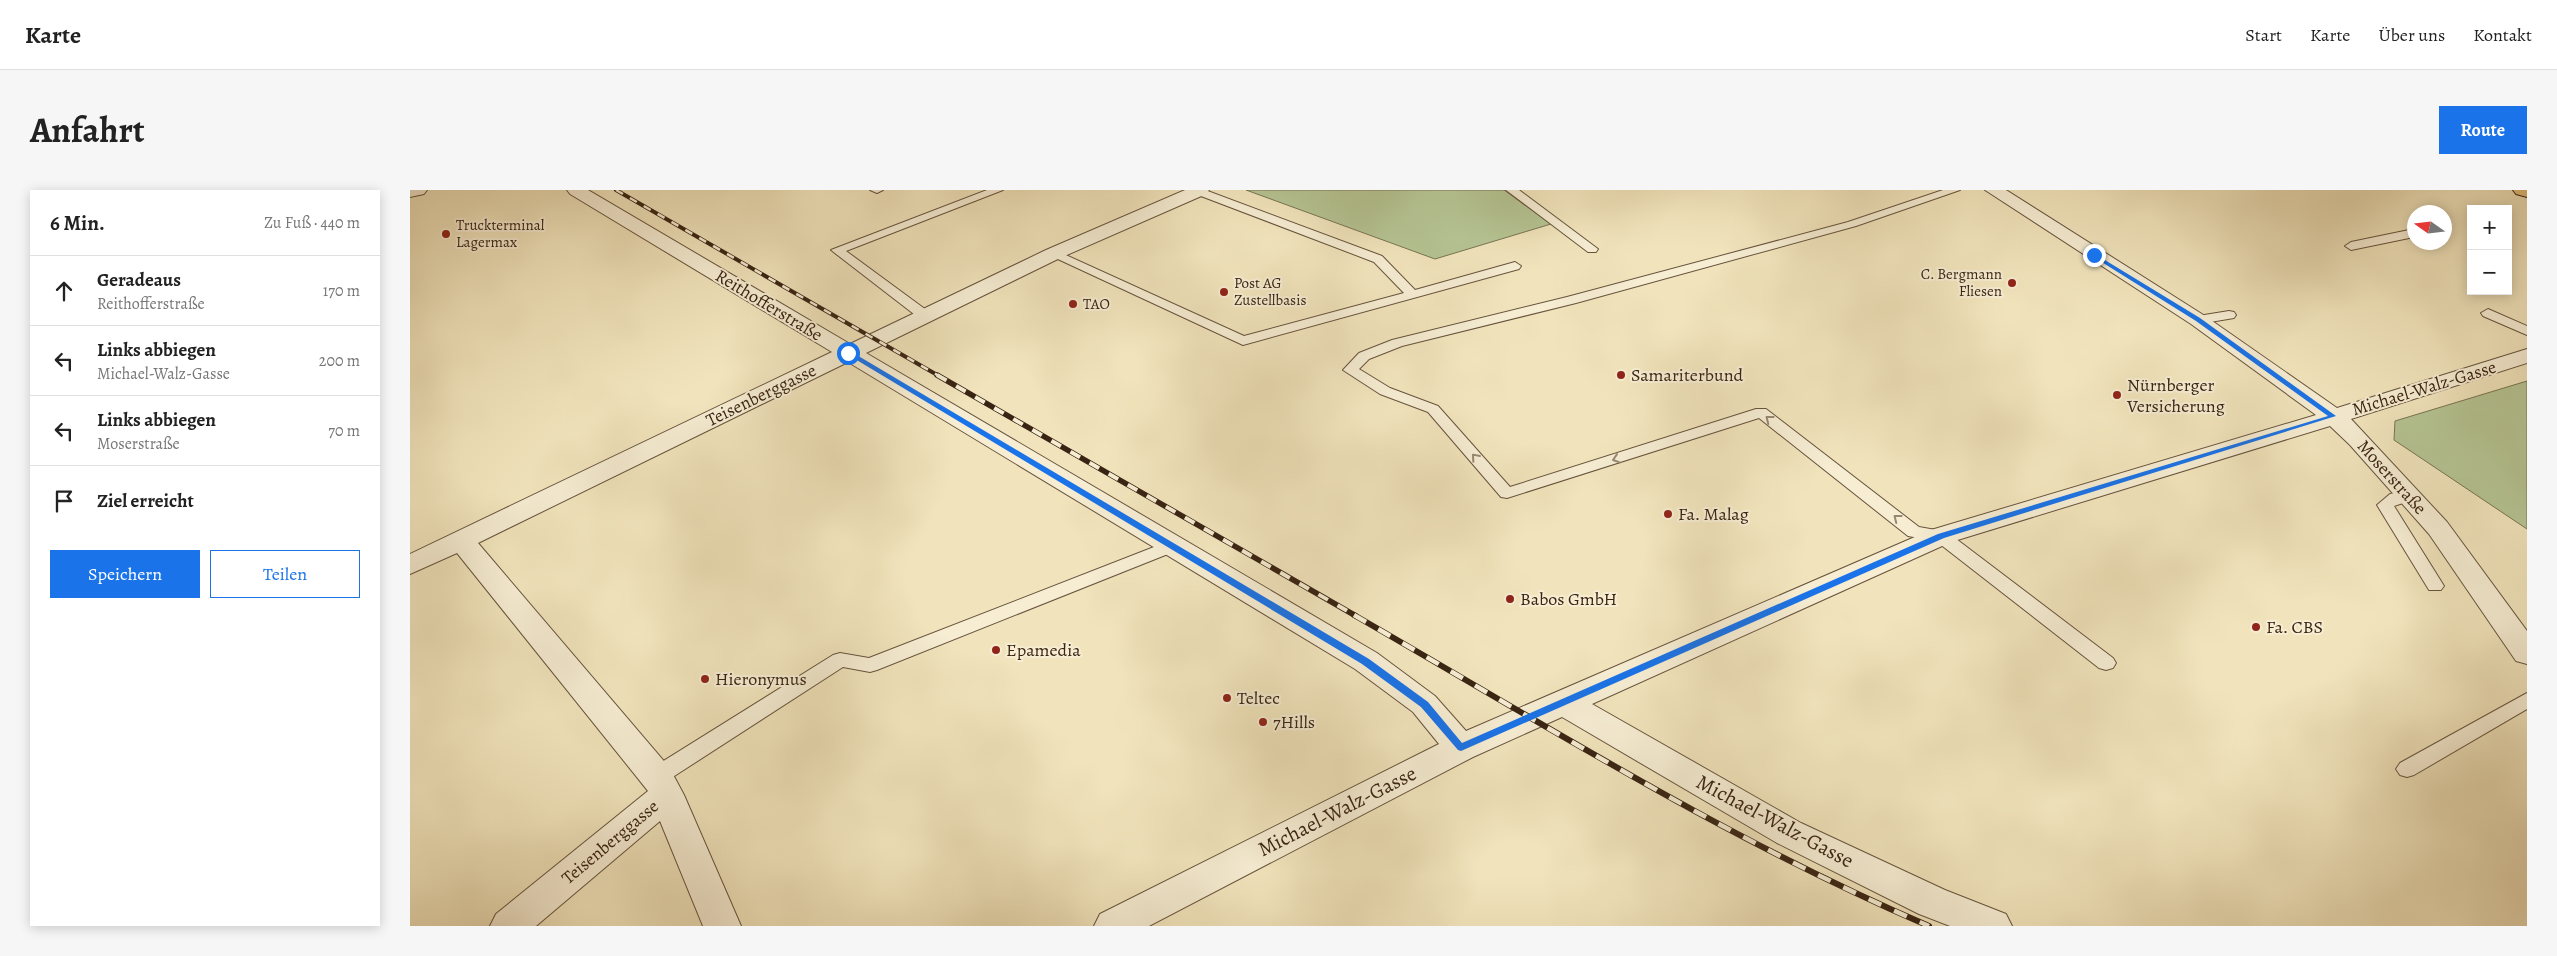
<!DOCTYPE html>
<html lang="de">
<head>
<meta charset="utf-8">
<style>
	:root { --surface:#fff; --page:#f6f6f6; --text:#222; --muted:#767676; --line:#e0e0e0; --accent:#1a73e8 }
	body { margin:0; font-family:Alegreya,serif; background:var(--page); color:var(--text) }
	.controls { position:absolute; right:15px; top:15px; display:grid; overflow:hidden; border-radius:0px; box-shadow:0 2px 12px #0003 }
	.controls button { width:45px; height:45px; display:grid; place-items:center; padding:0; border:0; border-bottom:1px solid var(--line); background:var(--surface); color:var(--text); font:25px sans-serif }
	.compass { position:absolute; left:1997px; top:15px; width:45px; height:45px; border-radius:50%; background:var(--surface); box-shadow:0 2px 12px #0003; rotate:284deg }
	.stop { position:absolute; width:15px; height:15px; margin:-11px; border:4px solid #1a73e8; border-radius:50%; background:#fff }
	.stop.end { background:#1a73e8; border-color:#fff; box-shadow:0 1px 5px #0008 }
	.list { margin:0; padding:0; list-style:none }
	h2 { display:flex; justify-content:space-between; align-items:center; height:65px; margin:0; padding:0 20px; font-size:21px }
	h2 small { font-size:16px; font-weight:400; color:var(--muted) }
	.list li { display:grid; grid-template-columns:32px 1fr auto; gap:15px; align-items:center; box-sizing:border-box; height:70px; padding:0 20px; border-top:1px solid var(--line) }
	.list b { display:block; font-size:19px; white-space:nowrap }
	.list p { margin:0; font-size:16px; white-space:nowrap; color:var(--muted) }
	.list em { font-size:16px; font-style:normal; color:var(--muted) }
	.actions { display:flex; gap:10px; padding:15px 20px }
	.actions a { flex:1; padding:11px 0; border:1px solid var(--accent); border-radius:0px; text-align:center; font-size:18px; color:var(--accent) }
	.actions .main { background:var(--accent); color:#fff }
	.icon { flex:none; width:28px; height:28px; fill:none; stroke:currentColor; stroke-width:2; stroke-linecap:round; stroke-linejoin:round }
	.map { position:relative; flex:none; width:2117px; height:736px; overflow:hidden; border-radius:0px }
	header { display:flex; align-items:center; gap:30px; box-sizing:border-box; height:70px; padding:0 25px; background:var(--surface); border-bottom:1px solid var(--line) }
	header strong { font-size:24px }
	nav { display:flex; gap:28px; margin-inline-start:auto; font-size:18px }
	.intro { display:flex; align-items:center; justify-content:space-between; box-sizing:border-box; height:120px; padding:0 30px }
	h1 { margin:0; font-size:35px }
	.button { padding:12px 22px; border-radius:0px; background:var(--accent); color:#fff; font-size:18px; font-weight:700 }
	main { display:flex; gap:30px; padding:0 30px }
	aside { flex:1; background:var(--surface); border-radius:0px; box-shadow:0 2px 12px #0003 }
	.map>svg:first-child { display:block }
	.green { fill:#b6c594; stroke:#787454 }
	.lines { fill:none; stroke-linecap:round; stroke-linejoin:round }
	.service-casing { stroke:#67543d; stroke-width:2 }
	.minor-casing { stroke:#67543d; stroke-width:2 }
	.primary-casing { stroke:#392413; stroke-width:2 }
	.service { fill:#f6edd3; fill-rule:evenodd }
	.minor { fill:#f6edd3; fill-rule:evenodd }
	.primary { fill:#e8c27e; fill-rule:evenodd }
	.rail-far2-casing { stroke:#392413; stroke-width:4 }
	.rail-far1-casing { stroke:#392413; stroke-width:5.5 }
	.rail-casing { stroke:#392413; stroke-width:6 }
	.rail-far2 { stroke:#f6edd3; stroke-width:2.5; stroke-dasharray:8; stroke-linecap:butt }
	.rail-far1 { stroke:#f6edd3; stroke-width:4; stroke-dasharray:11; stroke-linecap:butt }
	.rail { stroke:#f6edd3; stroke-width:4.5; stroke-dasharray:14; stroke-linecap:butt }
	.oneway { stroke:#988873 }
	.route { fill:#1a73e8 }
	.poi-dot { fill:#8f2418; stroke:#f6edd3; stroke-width:2 }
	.labels { text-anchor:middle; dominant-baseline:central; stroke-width:4; stroke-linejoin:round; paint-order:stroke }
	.far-poi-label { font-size:15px; fill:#392413; stroke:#f6edd3; text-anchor:start }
	.street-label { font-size:18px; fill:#392413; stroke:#f6edd3 }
	.poi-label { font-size:18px; fill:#392413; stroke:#f6edd3; text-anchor:start }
	.near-street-label { font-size:21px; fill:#392413; stroke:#f6edd3 }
</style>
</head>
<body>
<header>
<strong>Karte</strong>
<nav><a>Start</a><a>Karte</a><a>Über uns</a><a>Kontakt</a></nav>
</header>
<div class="intro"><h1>Anfahrt</h1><a class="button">Route</a></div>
<main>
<aside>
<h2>6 Min.<small>Zu Fuß · 440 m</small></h2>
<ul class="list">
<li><svg class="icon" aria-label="ahead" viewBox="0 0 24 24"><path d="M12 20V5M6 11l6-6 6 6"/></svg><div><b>Geradeaus</b><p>Reithofferstraße</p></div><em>170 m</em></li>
<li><svg class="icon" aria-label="left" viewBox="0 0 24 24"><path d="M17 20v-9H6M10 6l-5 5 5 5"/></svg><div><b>Links abbiegen</b><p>Michael-Walz-Gasse</p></div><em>200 m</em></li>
<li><svg class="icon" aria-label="left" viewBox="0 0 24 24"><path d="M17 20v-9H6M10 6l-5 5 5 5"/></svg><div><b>Links abbiegen</b><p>Moserstraße</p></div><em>70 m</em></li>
<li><svg class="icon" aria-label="arrive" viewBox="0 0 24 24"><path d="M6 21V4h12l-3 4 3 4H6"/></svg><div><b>Ziel erreicht</b></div></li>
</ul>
<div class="actions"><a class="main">Speichern</a><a>Teilen</a></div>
</aside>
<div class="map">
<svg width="2117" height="736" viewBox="0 0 2117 736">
	<rect width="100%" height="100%" fill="#f1e4bc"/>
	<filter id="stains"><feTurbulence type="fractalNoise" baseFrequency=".004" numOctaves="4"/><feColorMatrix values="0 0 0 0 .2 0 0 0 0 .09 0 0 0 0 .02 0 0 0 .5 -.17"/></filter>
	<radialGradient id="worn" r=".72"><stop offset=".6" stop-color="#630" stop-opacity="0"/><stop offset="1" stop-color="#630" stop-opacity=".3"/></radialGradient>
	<path class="green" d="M 836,0 L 1094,0 L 1141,34 L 1025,69 Z
		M 2117,191 L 2117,339 L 1984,250 L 1985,231 Z"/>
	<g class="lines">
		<defs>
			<path id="service" d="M 460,0 L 473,0 L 467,3 Z
				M 577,0 L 593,0 L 436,61 L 519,122 L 521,125 L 519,128 L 509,128 L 421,60 Z
				M 782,0 L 795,0 L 972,66 L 1005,100 L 1105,72 L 1111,76 L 1109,79 L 833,155 L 637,64 L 639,61 L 647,61 L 834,146 L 994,103 L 964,72 L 783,3 Z
				M 1096,0 L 1109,0 L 1188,59 L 1186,62 L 1178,62 Z
				M 1533,0 L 1550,0 L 1446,36 L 1166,113 L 992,156 L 959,169 L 949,179 L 980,198 L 1028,216 L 1100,297 L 1346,219 L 1356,219 L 1509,337 L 1537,342 L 1703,468 L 1706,473 L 1703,478 L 1696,480 L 1689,478 L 1526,351 L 1498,346 L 1349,228 L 1097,308 L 1091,307 L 1018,222 L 970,204 L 933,180 L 949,163 L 982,150 L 1157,107 L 1438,32 Z
				M 2004,39 L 2004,47 L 1941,60 L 1935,56 L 1941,52 Z
				M 2078,119 L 2117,136 L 2117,145 L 2073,126 L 2071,123 Z
				M 1819,121 L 1824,122 L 1826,125 L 1824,128 L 1788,134 L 1781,130 L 1788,126 Z
				M 1999,300 L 2005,301 L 2007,305 L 2005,309 L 1984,316 L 2034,396 L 2031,400 L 2019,400 L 1967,315 L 1980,304 Z
				M 762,350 L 768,352 L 771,356 L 768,360 L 467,480 L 460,482 L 433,477 L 255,592 L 247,595 L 239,592 L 236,586 L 239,580 L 423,465 L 430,463 L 459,468 Z
				M 2117,503 L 2117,519 L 2004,585 L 1997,587 L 1990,585 L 1986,579 L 1990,573 Z"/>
			<path id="minor" d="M 0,0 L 17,0 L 14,4 L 0,7 Z
				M 157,0 L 178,0 L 440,154 L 636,60 L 775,0 L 799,0 L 796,4 L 650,68 L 456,163 L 967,463 L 1025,506 L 1056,541 L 1521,340 L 1906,225 L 1781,134 L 1575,0 L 1596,0 L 1795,126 L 1927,218 L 2117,159 L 2117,173 L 1941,229 L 2037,332 L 2117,441 L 2117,474 L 2106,471 L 2019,344 L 1940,255 L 1920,236 L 1541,352 L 1182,514 L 1391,633 L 1535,700 L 1596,724 L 1602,736 L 1540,736 L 1509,724 L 1367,653 L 1152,527 L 1063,567 L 739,736 L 684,736 L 690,724 L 1029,554 L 1003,522 L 945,479 L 438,172 L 68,353 L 259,577 L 274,605 L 331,736 L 293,736 L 250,631 L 126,736 L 80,736 L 86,724 L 238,601 L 47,363 L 0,384 L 0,364 L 422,162 L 160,4 Z"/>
			<path id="primary" d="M 2103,0 L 2117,0 L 2117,7 L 2106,4 Z"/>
		</defs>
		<use href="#service" class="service-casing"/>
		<use href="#minor" class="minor-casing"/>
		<use href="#primary" class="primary-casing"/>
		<use href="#service" class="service"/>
		<use href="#minor" class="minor"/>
		<use href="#primary" class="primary"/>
		<defs>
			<path id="rail-far2" d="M 206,0 L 529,186"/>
			<path id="rail-far1" d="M 527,185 L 946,426"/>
			<path id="rail" d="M 944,425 C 1132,533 1318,650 1519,736"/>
		</defs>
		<use href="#rail-far2" class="rail-far2-casing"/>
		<use href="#rail-far1" class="rail-far1-casing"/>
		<use href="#rail" class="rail-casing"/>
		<use href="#rail-far2" class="rail-far2"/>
		<use href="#rail-far1" class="rail-far1"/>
		<use href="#rail" class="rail"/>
	</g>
	<defs><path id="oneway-chevron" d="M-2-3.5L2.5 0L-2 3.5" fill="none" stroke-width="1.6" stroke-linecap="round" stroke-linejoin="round" transform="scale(1.25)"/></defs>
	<g class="oneway">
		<use href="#oneway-chevron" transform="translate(1359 229) rotate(-142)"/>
		<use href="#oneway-chevron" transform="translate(1065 267) rotate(-131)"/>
		<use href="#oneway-chevron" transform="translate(1206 269) rotate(162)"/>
		<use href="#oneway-chevron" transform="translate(1487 328) rotate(-142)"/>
	</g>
	<path class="route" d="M 1682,64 L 1685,64 L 1790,128 L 1926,226 L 1534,348 L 1051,561 L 1048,560 L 1011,517 L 952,474 L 435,163 L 440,161 L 959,469 L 1018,512 L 1052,553 L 1528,344 L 1918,226 L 1786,131 L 1682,66 Z"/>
	<g class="poi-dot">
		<circle cx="36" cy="44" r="5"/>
		<circle cx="1602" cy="93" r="5"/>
		<circle cx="814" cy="102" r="5"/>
		<circle cx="663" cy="114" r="5"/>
		<circle cx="1211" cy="185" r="5"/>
		<circle cx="1707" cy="205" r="5"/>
		<circle cx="1258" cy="324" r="5"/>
		<circle cx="1100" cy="409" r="5"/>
		<circle cx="1846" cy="437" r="5"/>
		<circle cx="586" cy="460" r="5"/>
		<circle cx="295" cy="489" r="5"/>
		<circle cx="817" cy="508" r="5"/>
		<circle cx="853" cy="532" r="5"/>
	</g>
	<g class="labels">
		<g class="far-poi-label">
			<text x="46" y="35">Truckterminal<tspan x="46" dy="17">Lagermax</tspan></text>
			<text x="1592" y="84" text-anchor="end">C. Bergmann<tspan x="1592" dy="17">Fliesen</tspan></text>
			<text x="824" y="93">Post AG<tspan x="824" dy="17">Zustellbasis</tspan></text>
			<text x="673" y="114">TAO</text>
		</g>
		<g class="street-label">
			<text transform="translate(359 115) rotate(31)">Reithofferstraße</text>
			<text transform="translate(2014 198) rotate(-17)">Michael-Walz-Gasse</text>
			<text transform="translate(351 205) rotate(-26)">Teisenberggasse</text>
			<text transform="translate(1982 287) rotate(48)">Moserstraße</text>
			<text transform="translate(200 652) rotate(-40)">Teisenberggasse</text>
		</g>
		<g class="poi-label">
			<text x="1221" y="185">Samariterbund</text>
			<text x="1717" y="195">Nürnberger<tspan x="1717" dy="21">Versicherung</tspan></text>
			<text x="1268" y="324">Fa. Malag</text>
			<text x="1110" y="409">Babos GmbH</text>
			<text x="1856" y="437">Fa. CBS</text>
			<text x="596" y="460">Epamedia</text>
			<text x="305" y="489">Hieronymus</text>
			<text x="827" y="508">Teltec</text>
			<text x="863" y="532">7Hills</text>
		</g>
		<g class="near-street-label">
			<text transform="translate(927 621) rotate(-27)">Michael-Walz-Gasse</text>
			<text transform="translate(1365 631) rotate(28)">Michael-Walz-Gasse</text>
		</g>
	</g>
	<rect width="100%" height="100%" filter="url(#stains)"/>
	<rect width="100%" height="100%" fill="url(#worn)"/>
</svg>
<div class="controls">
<button>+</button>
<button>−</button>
</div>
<svg class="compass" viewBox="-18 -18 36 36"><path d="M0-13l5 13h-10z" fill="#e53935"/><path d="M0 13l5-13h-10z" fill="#767676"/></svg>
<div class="stop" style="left:438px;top:163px"></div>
<div class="stop end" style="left:1684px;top:65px"></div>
</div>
</main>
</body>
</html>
